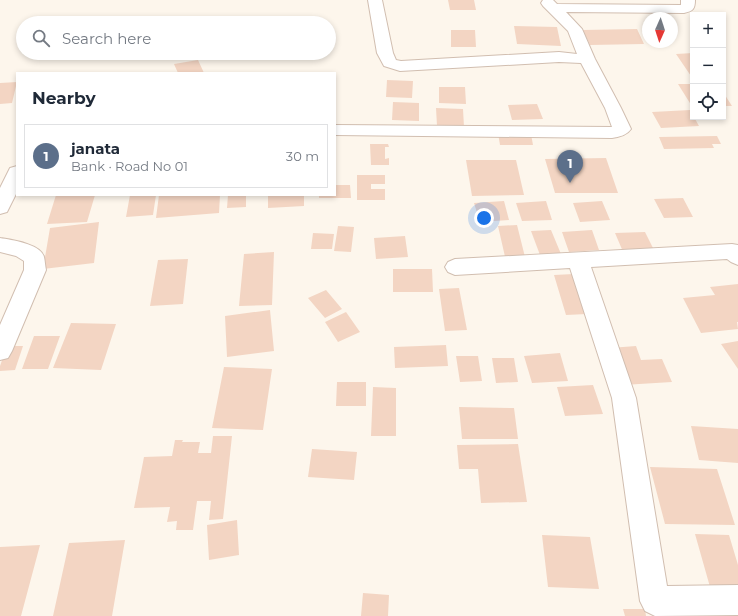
<!DOCTYPE html>
<html lang="en">
<head>
<meta charset="utf-8">
<style>
	:root { --surface:#fff; --page:#f6f6f7; --text:#1f2937; --muted:#747a83; --line:#e0e1e3; --accent:#111827 }
	body { margin:0; font-family:Montserrat,sans-serif; background:var(--page); color:var(--text) }
	.controls { position:absolute; right:12px; top:12px; display:grid; overflow:hidden; border-radius:0px; box-shadow:0 2px 6px #0003 }
	.controls button { width:36px; height:36px; display:grid; place-items:center; padding:0; border:0; border-bottom:1px solid var(--line); background:var(--surface); color:var(--text); font:20px sans-serif }
	.compass { position:absolute; left:642px; top:12px; width:36px; height:36px; border-radius:50%; background:var(--surface); box-shadow:0 2px 6px #0003; rotate:183deg }
	.you { position:absolute; left:484px; top:218px; width:14px; height:14px; margin:-10px; border:3px solid #fff; border-radius:50%; background:#1a73e8; box-shadow:0 0 0 6px #1a73e833 }
	.badge { display:grid; place-items:center; width:26px; height:26px; border-radius:50%; background:var(--accent); color:#fff; font-size:13px; font-weight:700 }
	.pin { position:absolute; translate:-50% -33px; filter:drop-shadow(0 1px 2px #0008) }
	.pin::after { content:''; position:absolute; top:21px; width:14px; height:12px; background:inherit; clip-path:polygon(0 0,100% 0,50% 100%) }
	.list { margin:0; padding:0; list-style:none }
	h2 { display:flex; justify-content:space-between; align-items:center; height:52px; margin:0; padding:0 16px; font-size:17px }
	h2 small { font-size:13px; font-weight:400; color:var(--muted) }
	.list li { display:grid; grid-template-columns:26px 1fr auto; gap:12px; align-items:center; box-sizing:border-box; height:64px; margin:0 8px 8px; padding:0 8px; border:1px solid var(--line); border-radius:0px }
	.list b { display:block; font-size:15px; white-space:nowrap }
	.list p { margin:0; font-size:13px; white-space:nowrap; color:var(--muted) }
	.list em { font-size:13px; font-style:normal; color:var(--muted) }
	.icon { flex:none; width:22px; height:22px; fill:none; stroke:currentColor; stroke-width:2; stroke-linecap:round; stroke-linejoin:round }
	.map { position:relative; flex:none; width:738px; height:616px; overflow:hidden }
	.search { position:absolute; background:var(--surface); box-shadow:0 2px 6px #0003; left:16px; top:16px; width:320px; height:44px; display:flex; align-items:center; gap:10px; box-sizing:border-box; padding:0 14px; border-radius:22px; color:var(--muted); font-size:15px }
	.panel { position:absolute; background:var(--surface); box-shadow:0 2px 6px #0003; left:16px; top:72px; width:320px; height:124px; border-radius:0px }
	.map>svg:first-child { display:block }
	.building { fill:#f3d5c3 }
	.lines { fill:none; stroke-linecap:round; stroke-linejoin:round }
	.minor-casing { stroke:#d1beb0; stroke-width:2 }
	.minor { fill:#fff; fill-rule:evenodd }
</style>
</head>
<body>
<div class="map">
<svg width="738" height="616" viewBox="0 0 738 616">
	<rect width="100%" height="100%" fill="#fdf6ec"/>
	<path class="building" d="M 448,0 L 474,0 L 476,10 L 450,10 Z
		M 514,26 L 557,27 L 561,46 L 517,44 Z
		M 637,29 L 644,44 L 590,45 L 583,30 Z
		M 451,30 L 475,30 L 476,47 L 451,47 Z
		M 693,53 L 693,79 L 676,54 Z
		M 198,60 L 204,73 L 178,73 L 174,64 Z
		M 387,80 L 413,81 L 412,98 L 386,97 Z
		M 17,82 L 12,103 L 0,104 L 0,83 Z
		M 678,84 L 693,84 L 693,108 Z
		M 439,87 L 465,87 L 466,104 L 439,103 Z
		M 723,92 L 732,106 L 723,106 Z
		M 393,102 L 419,103 L 419,121 L 392,120 Z
		M 537,104 L 543,119 L 512,120 L 508,105 Z
		M 436,108 L 463,109 L 464,127 L 437,126 Z
		M 690,110 L 699,126 L 661,128 L 652,112 Z
		M 498,133 L 531,134 L 533,145 L 500,145 Z
		M 717,136 L 721,144 L 712,144 L 714,148 L 664,149 L 659,137 Z
		M 370,144 L 388,144 L 389,147 L 385,147 L 385,159 L 389,158 L 389,165 L 371,165 Z
		M 606,158 L 618,193 L 555,193 L 545,159 Z
		M 466,160 L 516,160 L 524,195 L 472,196 Z
		M 357,175 L 385,175 L 385,184 L 371,184 L 371,189 L 385,189 L 385,200 L 357,200 Z
		M 335,185 L 350,185 L 351,198 L 319,198 L 319,195 L 335,195 Z
		M 56,195 L 95,195 L 87,222 L 47,224 Z
		M 130,195 L 156,195 L 153,215 L 126,217 Z
		M 159,195 L 220,195 L 219,213 L 156,218 Z
		M 228,195 L 246,195 L 246,207 L 227,208 Z
		M 268,195 L 304,195 L 304,206 L 268,208 Z
		M 683,198 L 693,217 L 664,218 L 654,199 Z
		M 504,201 L 509,220 L 480,222 L 474,203 Z
		M 546,201 L 552,220 L 522,221 L 516,203 Z
		M 602,201 L 610,220 L 580,222 L 573,203 Z
		M 99,222 L 94,263 L 43,269 L 50,228 Z
		M 517,225 L 526,261 L 506,261 L 498,226 Z
		M 338,226 L 354,227 L 351,252 L 334,251 Z
		M 551,230 L 561,254 L 540,255 L 531,231 Z
		M 592,230 L 599,250 L 569,252 L 562,232 Z
		M 645,232 L 655,252 L 624,254 L 615,233 Z
		M 313,233 L 334,234 L 332,249 L 311,249 Z
		M 405,236 L 408,257 L 376,259 L 374,238 Z
		M 274,252 L 272,305 L 239,306 L 244,254 Z
		M 188,259 L 183,304 L 150,306 L 158,260 Z
		M 393,269 L 432,269 L 433,292 L 393,292 Z
		M 574,274 L 587,314 L 566,315 L 554,275 Z
		M 738,284 L 738,322 L 737,322 L 738,329 L 701,333 L 683,298 L 715,295 L 710,287 Z
		M 459,288 L 467,330 L 445,331 L 439,289 Z
		M 326,290 L 342,309 L 325,318 L 308,298 Z
		M 270,310 L 274,351 L 227,357 L 225,316 Z
		M 346,312 L 360,332 L 338,342 L 325,322 Z
		M 71,323 L 116,324 L 101,370 L 53,368 Z
		M 34,336 L 60,336 L 48,369 L 22,369 Z
		M 738,341 L 738,369 L 721,344 Z
		M 446,345 L 448,366 L 395,368 L 394,347 Z
		M 7,346 L 23,346 L 15,370 L 0,371 L 0,366 Z
		M 636,346 L 641,360 L 662,359 L 672,382 L 623,385 L 610,348 Z
		M 560,353 L 568,381 L 532,383 L 524,356 Z
		M 456,356 L 478,356 L 482,381 L 460,382 Z
		M 492,358 L 514,358 L 518,382 L 496,383 Z
		M 224,367 L 272,369 L 263,430 L 212,428 Z
		M 337,382 L 366,382 L 366,406 L 336,406 Z
		M 593,385 L 603,414 L 565,416 L 557,387 Z
		M 373,387 L 396,388 L 396,436 L 371,436 Z
		M 459,407 L 514,408 L 518,439 L 462,439 Z
		M 691,426 L 738,429 L 738,463 L 699,460 Z
		M 213,436 L 232,436 L 223,519 L 209,520 L 211,501 L 197,501 L 193,530 L 176,530 L 177,521 L 167,522 L 170,507 L 134,508 L 144,457 L 172,456 L 175,440 L 183,440 L 182,442 L 200,442 L 198,453 L 211,453 Z
		M 518,444 L 527,502 L 481,503 L 478,469 L 459,469 L 457,445 Z
		M 312,449 L 357,452 L 354,480 L 308,477 Z
		M 650,467 L 717,469 L 735,525 L 665,524 Z
		M 237,520 L 239,555 L 209,560 L 207,525 Z
		M 695,534 L 729,535 L 738,565 L 738,595 L 712,594 Z
		M 542,535 L 590,537 L 599,589 L 548,587 Z
		M 125,540 L 112,616 L 53,616 L 69,543 Z
		M 40,545 L 21,616 L 0,616 L 0,547 Z
		M 363,593 L 389,595 L 388,616 L 361,616 Z
		M 623,609 L 645,609 L 646,616 L 625,616 Z"/>
	<g class="lines">
		<defs>
			<path id="minor" d="M 368,0 L 382,0 L 393,53 L 396,60 L 401,61 L 559,52 L 577,54 L 568,31 L 543,6 L 541,3 L 543,0 L 553,0 L 557,4 L 681,5 L 681,0 L 695,0 C 695,9 693,11 684,13 L 566,12 L 582,29 L 595,59 L 621,108 L 631,129 C 627,135 619,137 612,138 L 335,135 L 335,125 L 612,127 L 605,108 L 581,63 L 559,62 L 400,71 L 384,66 L 377,53 Z
				M 17,166 L 17,192 L 7,212 L 0,214 L 0,188 L 10,168 Z
				M 0,238 C 12,240 41,244 44,257 C 45,261 45,266 46,270 L 12,351 L 8,358 L 0,360 L 0,325 L 24,270 L 24,261 L 16,256 L 0,252 Z
				M 732,244 L 738,245 L 738,265 L 731,262 L 727,259 L 591,267 L 636,398 L 667,586 L 738,585 L 738,615 L 655,616 L 645,611 L 640,601 L 612,398 L 570,268 L 455,275 L 448,272 L 445,267 L 448,262 L 455,259 Z"/>
		</defs>
		<use href="#minor" class="minor-casing"/>
		<use href="#minor" class="minor"/>
	</g>
</svg>
<div class="controls">
<button>+</button>
<button>−</button>
<button><svg class="icon" aria-label="locate" viewBox="0 0 24 24"><circle cx="12" cy="12" r="6"/><path d="M12 2v4M12 18v4M2 12h4M18 12h4"/></svg></button>
</div>
<svg class="compass" viewBox="-18 -18 36 36"><path d="M0-13l5 13h-10z" fill="#e53935"/><path d="M0 13l5-13h-10z" fill="#747a83"/></svg>
<div class="you"></div>
<div class="pin badge" style="left:570px;top:183px;background:#5c6f8a">1</div>
<div class="search"><svg class="icon" aria-label="search" viewBox="0 0 24 24"><circle cx="10" cy="10" r="6"/><path d="M15 15l6 6"/></svg>Search here</div>
<section class="panel">
<h2>Nearby<small></small></h2>
<ul class="list">
<li><span class="badge" style="background:#5c6f8a">1</span><div><b>janata</b><p>Bank · Road No 01</p></div><em>30 m</em></li>
</ul>
</section>
</div>
</body>
</html>
